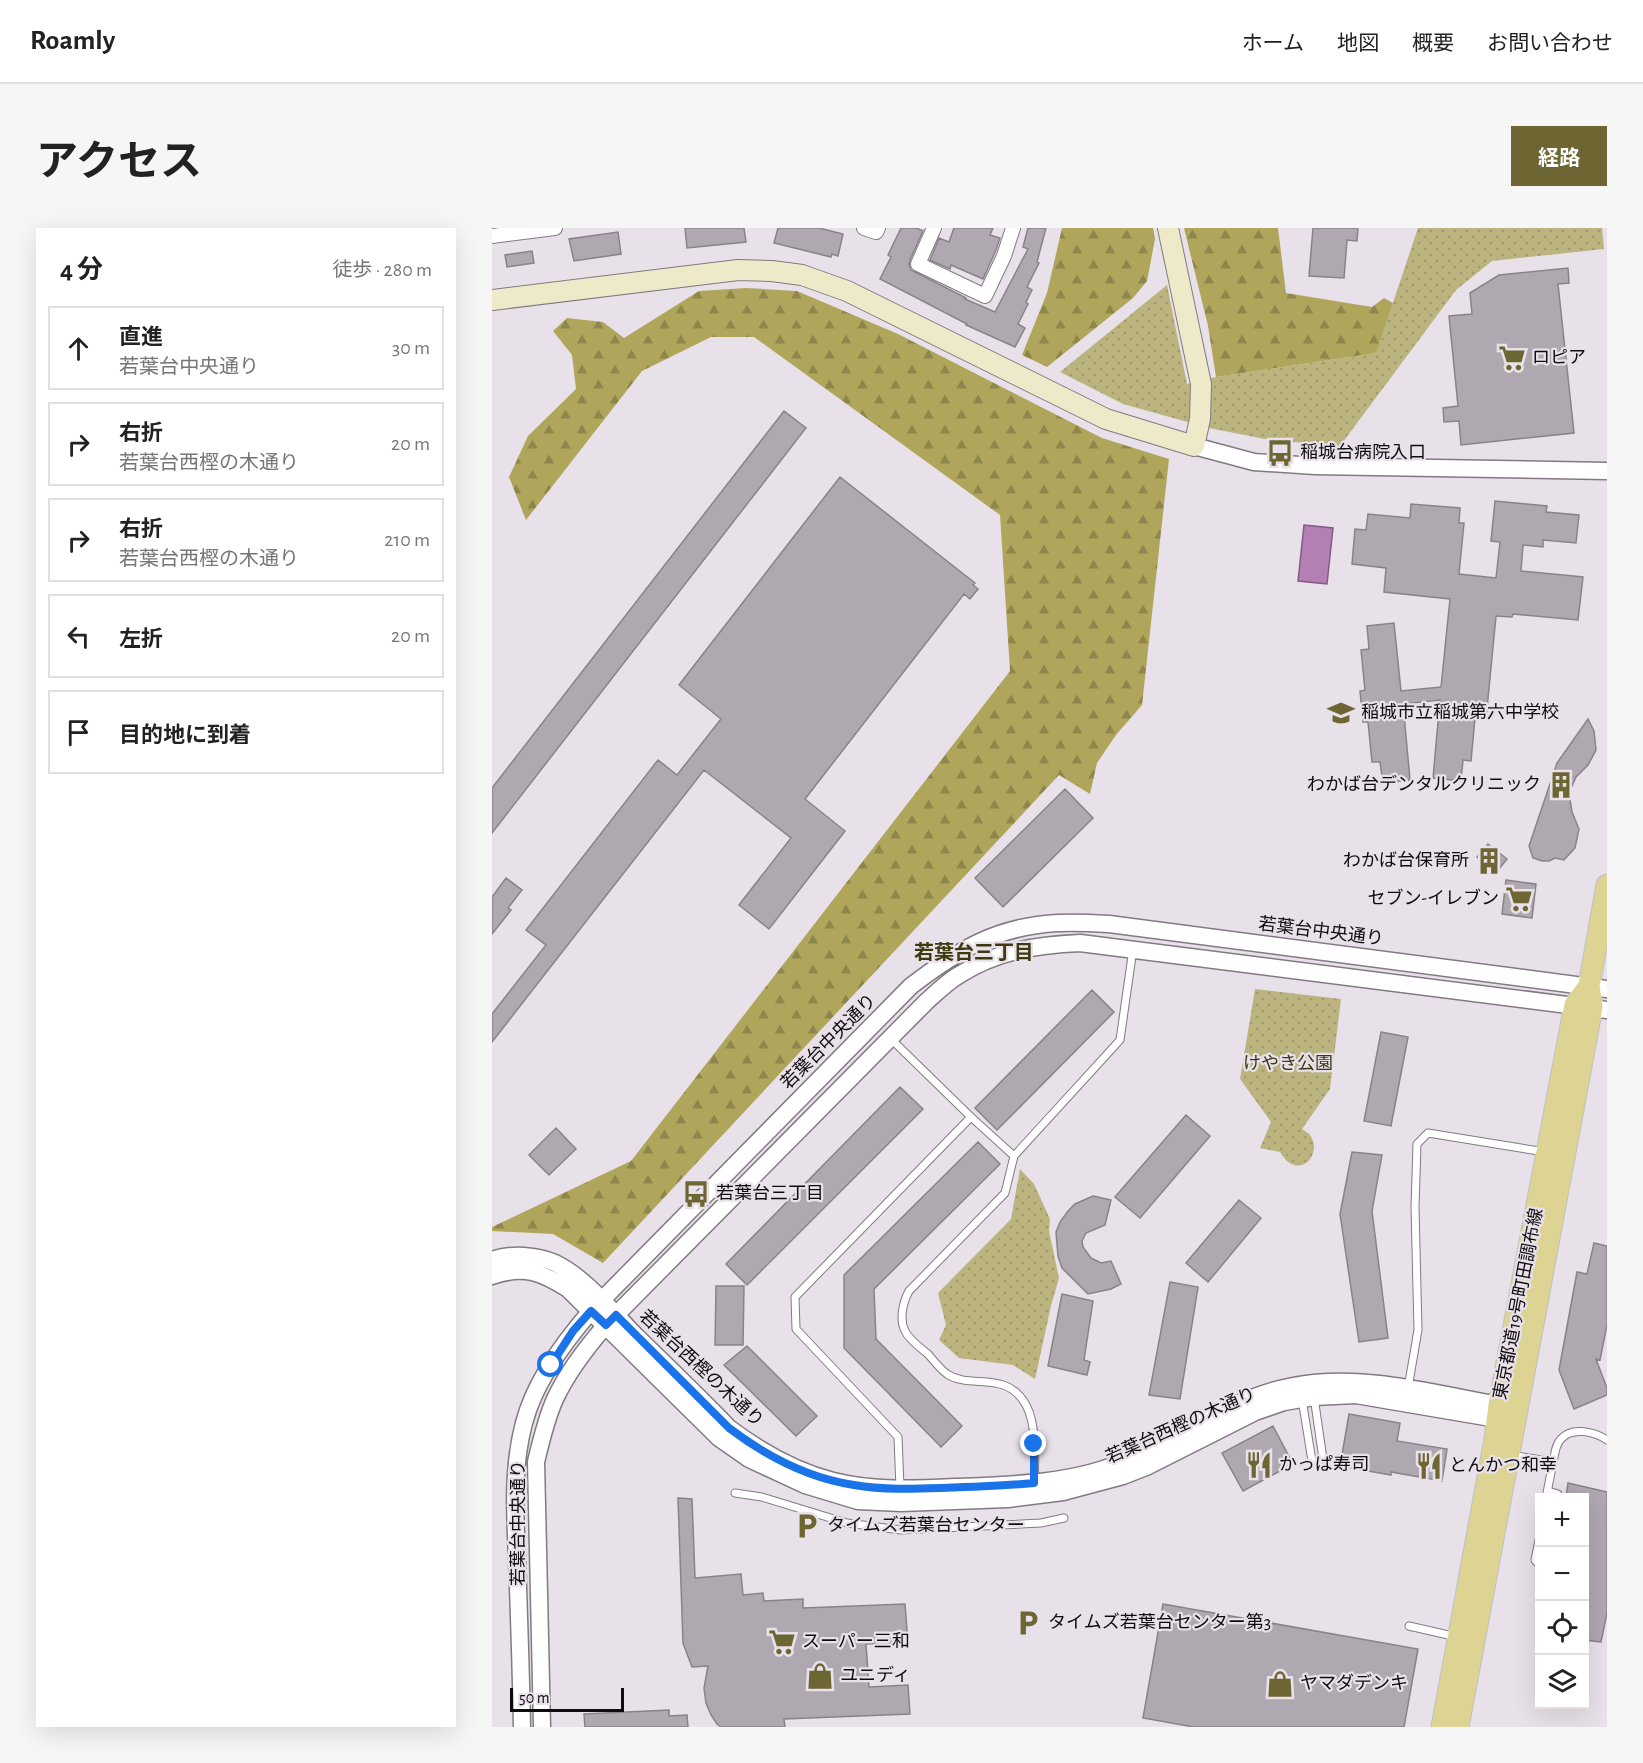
<!DOCTYPE html>
<html lang="ja">
<head>
<meta charset="utf-8">
<style>
	:root { --surface:#fff; --page:#f6f6f6; --text:#222; --muted:#767676; --line:#e0e0e0; --accent:#6d6633 }
	body { margin:0; font-family:"Alegreya Sans","Noto Sans JP",sans-serif; background:var(--page); color:var(--text) }
	.controls { position:absolute; right:18px; bottom:18px; display:grid; overflow:hidden; border-radius:0px; box-shadow:0 6px 24px #0002 }
	.controls button { width:54px; height:54px; display:grid; place-items:center; padding:0; border:0; border-bottom:2px solid var(--line); background:var(--surface); color:var(--text); font:30px sans-serif }
	.scale { position:absolute; left:18px; bottom:15px; width:114px; box-sizing:border-box; padding-left:6px; border:3px solid #0f0c0f; border-top:0; font-size:16px; line-height:21px; white-space:nowrap; color:#0f0c0f; -webkit-text-stroke:4px #e9e1e9; paint-order:stroke }
	.stop { position:absolute; width:18px; height:18px; margin:-14px; border:4px solid #1a73e8; border-radius:50%; background:#fff }
	.stop.end { background:#1a73e8; border-color:#fff; box-shadow:0 2px 6px #0008 }
	.list { margin:0; padding:0; list-style:none }
	h2 { display:flex; justify-content:space-between; align-items:center; height:78px; margin:0; padding:0 24px; font-size:26px }
	h2 small { font-size:20px; font-weight:400; color:var(--muted) }
	.list li { display:grid; grid-template-columns:39px 1fr auto; gap:18px; align-items:center; box-sizing:border-box; height:84px; margin:0 12px 12px; padding:0 12px; border:2px solid var(--line); border-radius:0px }
	.list b { display:block; font-size:22px; white-space:nowrap }
	.list p { margin:0; font-size:20px; white-space:nowrap; color:var(--muted) }
	.list em { font-size:20px; font-style:normal; color:var(--muted) }
	.icon { flex:none; width:33px; height:33px; fill:none; stroke:currentColor; stroke-width:2; stroke-linecap:round; stroke-linejoin:round }
	.map { position:relative; flex:none; width:1115px; height:1499px; overflow:hidden; border-radius:0px }
	header { display:flex; align-items:center; gap:36px; box-sizing:border-box; height:84px; padding:0 30px; background:var(--surface); border-bottom:2px solid var(--line) }
	header strong { font-size:28px }
	nav { display:flex; gap:33px; margin-inline-start:auto; font-size:21px }
	.intro { display:flex; align-items:center; justify-content:space-between; box-sizing:border-box; height:144px; padding:0 36px }
	h1 { margin:0; font-size:42px }
	.button { padding:15px 27px; border-radius:0px; background:var(--accent); color:#fff; font-size:21px; font-weight:700 }
	main { display:flex; gap:36px; padding:0 36px }
	aside { flex:1; background:var(--surface); border-radius:0px; box-shadow:0 6px 24px #0002 }
	.map>svg:first-child { display:block }
	.forest { fill:url(#forest-firs) }
	.park { fill:url(#park-dots) }
	.water { fill:#b47fb5; stroke:#825c83; stroke-width:1.5 }
	.building { fill:#b0a8b0; stroke:#8a828a; stroke-width:1.5 }
	.lines { fill:none; stroke-linecap:round; stroke-linejoin:round }
	.service-casing { stroke:#827a82; stroke-width:9 }
	.minor-casing { stroke:#827a82; stroke-width:16 }
	.tertiary-casing { stroke:#827a82; stroke-width:19 }
	.secondary-casing { stroke:#827a82; stroke-width:22 }
	.primary-casing { stroke:#c1c0c1; stroke-width:23 }
	.service { stroke:#fff; stroke-width:7 }
	.minor { stroke:#fff; stroke-width:14 }
	.tertiary { stroke:#fff; stroke-width:16 }
	.secondary { stroke:#eeeac9; stroke-width:20 }
	.primary { stroke:#ddd493; stroke-width:21 }
	.route { stroke:#1a73e8; stroke-width:8 }
	.labels { text-anchor:middle; dominant-baseline:central; stroke-width:4.5; stroke-linejoin:round; paint-order:stroke }
	.poi-label { font-size:18px; fill:#0f0c0f; stroke:#e9e1e9; text-anchor:start }
	.street-label { font-size:18px; fill:#0f0c0f; stroke:#e9e1e9 }
	.park-label { font-size:18px; fill:#3b3615; stroke:#e9e1e9 }
	.neighbourhood-label { font-size:20px; font-weight:bold; fill:#3e390f; stroke:#e9e1e9 }
</style>
</head>
<body>
<header>
<strong>Roamly</strong>
<nav><a>ホーム</a><a>地図</a><a>概要</a><a>お問い合わせ</a></nav>
</header>
<div class="intro"><h1>アクセス</h1><a class="button">経路</a></div>
<main>
<aside>
<h2>4 分<small>徒歩 · 280 m</small></h2>
<ul class="list">
<li><svg class="icon" aria-label="ahead" viewBox="0 0 24 24"><path d="M12 20V5M6 11l6-6 6 6"/></svg><div><b>直進</b><p>若葉台中央通り</p></div><em>30 m</em></li>
<li><svg class="icon" aria-label="right" viewBox="0 0 24 24"><path d="M7 20v-9h11M14 6l5 5-5 5"/></svg><div><b>右折</b><p>若葉台西樫の木通り</p></div><em>20 m</em></li>
<li><svg class="icon" aria-label="right" viewBox="0 0 24 24"><path d="M7 20v-9h11M14 6l5 5-5 5"/></svg><div><b>右折</b><p>若葉台西樫の木通り</p></div><em>210 m</em></li>
<li><svg class="icon" aria-label="left" viewBox="0 0 24 24"><path d="M17 20v-9H6M10 6l-5 5 5 5"/></svg><div><b>左折</b></div><em>20 m</em></li>
<li><svg class="icon" aria-label="arrive" viewBox="0 0 24 24"><path d="M6 21V4h12l-3 4 3 4H6"/></svg><div><b>目的地に到着</b></div></li>
</ul>
</aside>
<div class="map">
<svg width="1115" height="1499" viewBox="0 0 1115 1499">
	<defs>
		<pattern id="forest-firs" width="22" height="20" patternUnits="userSpaceOnUse" patternTransform="scale(1.5)"><rect width="22" height="20" fill="#b0a65b"/><path d="M5 1l3.5 6h-7zM16 11l3.5 6h-7z" fill="#8e864a"/></pattern>
		<pattern id="park-dots" width="8" height="8" patternUnits="userSpaceOnUse" patternTransform="scale(1.5)"><rect width="8" height="8" fill="#bbb47f"/><path d="M2 2h.1M6 6h.1" fill="none" stroke="#a09a6d" stroke-width="1.8" stroke-linecap="round"/></pattern>
	</defs>
	<rect width="100%" height="100%" fill="#e9e1e9"/>
	<path class="forest" d="M 570,0 L 661,0 L 663,11 L 655,53 L 641,70 L 555,139 L 530,127 L 555,65 Z
		M 692,0 L 786,0 L 794,65 L 880,79 L 892,70 L 901,75 L 885,125 L 724,149 L 716,98 Z
		M 254,60 L 305,63 L 406,106 L 610,210 L 677,231 L 650,477 L 624,507 L 605,535 L 598,566 L 567,547 L 111,1035 L 61,1006 L 0,1003 L 0,999 L 139,933 L 518,443 L 508,287 L 262,109 L 219,109 L 150,143 L 34,292 L 17,249 L 36,208 L 84,161 L 80,127 L 61,103 L 75,90 L 111,94 L 132,110 L 207,63 Z"/>
	<path class="park" d="M 926,0 L 1110,0 L 1112,21 L 1000,33 L 964,62 L 848,218 L 778,212 L 717,200 L 631,176 L 568,144 L 675,57 L 695,156 L 724,149 L 884,125 Z
		M 763,761 L 849,771 L 838,861 L 810,901 C 812,903 816,904 818,907 C 832,926 806,955 788,924 L 768,920 L 779,894 L 748,851 Z
		M 528,941 L 542,956 L 558,991 L 557,1003 L 567,1050 L 559,1078 L 543,1151 L 521,1137 L 467,1130 L 447,1112 L 454,1097 L 446,1065 L 519,991 Z"/>
	<path class="water" d="M 812,297 L 841,300 L 835,356 L 806,353 Z"/>
	<path class="building" d="M 193,0 L 252,0 L 254,14 L 195,20 Z
		M 286,0 L 327,0 L 351,6 L 346,28 L 340,26 L 339,29 L 282,15 Z
		M 409,0 L 424,0 L 431,3 L 418,32 L 417,37 L 419,42 L 474,70 L 473,71 L 503,84 L 536,21 L 531,19 L 536,0 L 554,0 L 545,34 L 547,35 L 535,59 L 540,62 L 534,74 L 536,76 L 526,96 L 533,100 L 523,119 L 474,97 L 475,96 L 388,51 L 399,29 L 396,27 Z
		M 462,0 L 501,0 L 498,7 L 508,10 L 504,22 L 491,51 L 459,37 L 458,41 L 438,32 L 447,10 L 457,14 Z
		M 821,0 L 866,0 L 865,13 L 855,12 L 852,50 L 817,48 Z
		M 126,4 L 129,26 L 82,33 L 77,11 Z
		M 40,23 L 42,35 L 15,39 L 13,27 Z
		M 1076,40 L 1077,55 L 1066,56 L 1082,205 L 969,217 L 967,193 L 952,194 L 951,180 L 966,178 L 957,88 L 980,86 L 978,65 L 1007,47 Z
		M 292,183 L 314,200 L 0,605 L 0,560 Z
		M 348,249 L 483,355 L 481,357 L 486,361 L 478,371 L 472,366 L 313,571 L 353,603 L 277,701 L 247,677 L 299,610 L 212,542 L 0,814 L 0,786 L 54,717 L 34,702 L 166,532 L 185,547 L 229,491 L 187,457 Z
		M 1003,273 L 1055,278 L 1054,284 L 1087,287 L 1084,315 L 1051,312 L 1051,319 L 1031,317 L 1029,343 L 1091,349 L 1086,392 L 1021,386 L 1020,389 L 1004,388 L 994,491 L 983,490 L 979,533 L 971,532 L 969,553 L 941,550 L 948,472 L 911,476 L 918,552 L 891,555 L 888,534 L 880,534 L 876,494 L 871,494 L 868,463 L 873,462 L 869,422 L 877,421 L 875,398 L 902,395 L 909,463 L 949,459 L 958,371 L 892,364 L 894,340 L 860,336 L 863,301 L 874,302 L 876,286 L 918,290 L 919,276 L 968,280 L 967,295 L 972,295 L 967,346 L 1004,350 L 1008,314 L 999,313 Z
		M 1096,491 L 1102,503 L 1104,522 L 1096,537 L 1084,549 L 1077,565 L 1080,584 L 1087,601 L 1083,620 L 1072,632 L 1063,630 L 1057,633 L 1050,633 L 1041,630 L 1037,618 L 1065,535 Z
		M 573,561 L 601,590 L 511,679 L 483,650 Z
		M 996,616 L 1015,631 L 1006,642 L 985,629 Z
		M 14,650 L 30,662 L 16,680 L 19,682 L 0,706 L 0,669 Z
		M 1014,652 L 1044,656 L 1040,690 L 1010,686 Z
		M 600,762 L 622,784 L 505,902 L 483,880 Z
		M 889,804 L 916,809 L 899,898 L 872,893 Z
		M 408,859 L 431,881 L 255,1057 L 234,1036 Z
		M 694,887 L 718,908 L 648,990 L 623,969 Z
		M 64,900 L 84,921 L 57,947 L 37,927 Z
		M 486,914 L 508,936 L 382,1061 L 384,1111 L 470,1198 L 449,1219 L 352,1120 L 352,1047 Z
		M 860,924 L 890,927 L 880,983 L 896,1110 L 867,1114 L 848,986 Z
		M 601,968 L 619,972 L 613,997 L 594,1005 L 590,1013 L 591,1019 L 599,1030 L 609,1035 L 619,1033 L 629,1056 L 619,1061 L 596,1066 L 570,1040 L 566,1028 L 564,1004 L 568,994 L 576,983 L 583,976 Z
		M 747,972 L 769,990 L 716,1054 L 694,1035 Z
		M 1102,1015 L 1115,1018 L 1115,1097 L 1108,1132 L 1104,1131 L 1115,1160 L 1115,1167 L 1082,1181 L 1067,1142 L 1085,1044 L 1095,1046 Z
		M 678,1054 L 706,1059 L 688,1171 L 657,1167 Z
		M 224,1058 L 252,1058 L 251,1117 L 223,1117 Z
		M 570,1066 L 601,1073 L 592,1132 L 598,1134 L 595,1147 L 556,1138 Z
		M 255,1118 L 325,1188 L 304,1208 L 232,1137 Z
		M 857,1186 L 908,1195 L 905,1213 L 955,1221 L 950,1253 L 899,1244 L 899,1247 L 848,1238 Z
		M 781,1198 L 801,1236 L 751,1263 L 730,1225 Z
		M 1076,1255 L 1115,1264 L 1115,1385 L 1109,1414 L 1092,1412 L 1092,1269 L 1074,1269 Z
		M 186,1270 L 200,1271 L 203,1350 L 249,1346 L 251,1367 L 271,1365 L 272,1373 L 311,1371 L 311,1380 L 413,1376 L 416,1415 L 374,1416 L 377,1459 L 416,1457 L 418,1486 L 292,1491 L 293,1499 L 229,1499 L 225,1496 L 219,1487 L 214,1475 L 212,1460 L 216,1438 L 200,1439 L 191,1415 Z
		M 671,1376 L 926,1421 L 912,1499 L 702,1499 L 651,1490 Z
		M 177,1482 L 177,1488 L 195,1487 L 196,1499 L 93,1499 L 92,1486 Z"/>
	<g class="lines">
		<defs>
			<path id="service" d="M 398,810 L 479,889 L 522,928
				M 916,1160 L 926,1102 L 923,979 L 925,916 L 936,905 L 1053,924
				M 822,1169 L 831,1231
				M 810,1171 L 820,1233
				M 1019,1227 L 1061,1234 C 1063,1226 1063,1217 1069,1211 C 1080,1198 1103,1204 1115,1212
				M 542,1255 C 543,1232 545,1197 534,1177 C 514,1141 479,1162 455,1146 C 448,1141 442,1133 436,1126 C 429,1120 417,1112 413,1103 C 407,1091 411,1074 417,1063 L 513,965 L 522,928 L 628,812 L 641,721
				M 408,1260 L 406,1209 L 304,1101 L 303,1069 L 479,889
				M 1056,1263 L 1066,1266 L 1068,1270
				M 243,1265 L 270,1269 L 355,1295 L 409,1302 L 549,1295 L 572,1290
				M 1054,1270 L 1061,1234
				M 1048,1307 L 1043,1332 L 1048,1338
				M 917,1398 L 965,1409"/>
			<path id="minor" d="M 372,0 L 384,4 L 386,0
				M 442,0 L 426,36 L 493,68 L 512,28 L 521,0
				M 0,8 L 63,0"/>
			<path id="tertiary" d="M 702,218 L 762,234 L 823,238 L 1115,243
				M 0,1032 C 19,1025 45,1027 63,1035 C 94,1050 121,1085 145,1109 C 176,1139 207,1169 237,1200 C 269,1224 303,1243 341,1253 C 381,1263 422,1261 463,1259 C 516,1257 578,1256 628,1235 C 684,1211 741,1169 801,1158 C 870,1145 939,1165 1007,1177 L 1018,1182
				M 0,1048 C 32,1037 49,1044 76,1061 L 227,1210 L 257,1231 L 313,1257 L 366,1273 L 409,1275 L 516,1271 L 571,1264 L 631,1248 L 654,1239 L 763,1184 L 792,1174 L 822,1169 L 864,1167 L 1005,1191 L 1014,1188
				M 30,1499 C 29,1443 27,1387 25,1331 C 23,1285 20,1240 32,1195 C 43,1153 71,1115 99,1083 L 419,758 C 466,722 505,698 566,695 C 583,694 600,695 617,696 L 1115,761
				M 50,1499 L 44,1234 C 49,1213 54,1191 63,1171 C 76,1143 94,1120 114,1097 L 434,774 C 444,765 455,754 467,747 C 505,723 544,717 588,715 L 1115,782"/>
			<path id="secondary" d="M 0,72 L 246,42 L 280,43 L 310,47 L 355,63 L 614,191 L 702,218 L 708,191 L 709,156 L 676,0"/>
			<path id="primary" d="M 950,1499 L 1003,1211 L 1007,1177 L 1083,777 L 1097,758 L 1115,657
				M 966,1499 L 1100,779 L 1097,758"/>
		</defs>
		<use href="#service" class="service-casing"/>
		<use href="#minor" class="minor-casing"/>
		<use href="#tertiary" class="tertiary-casing"/>
		<use href="#secondary" class="secondary-casing"/>
		<use href="#primary" class="primary-casing"/>
		<use href="#service" class="service"/>
		<use href="#minor" class="minor"/>
		<use href="#tertiary" class="tertiary"/>
		<use href="#secondary" class="secondary"/>
		<use href="#primary" class="primary"/>
	</g>
	<g class="lines">
		<path class="route" d="M 59,1137 L 81,1103 L 99,1083 L 114,1097 L 124,1087 L 237,1200 C 274,1228 315,1250 362,1257 C 391,1262 420,1261 449,1260 C 480,1259 511,1258 542,1255 L 542,1216"/>
	</g>
	<defs>
		<symbol id="supermarket-bare" viewBox="-9 -9 18 18"><path d="M-6-5.5h2.5l.6 2H6L4.5 2H-2.5L-4.4-4H-6ZM-1.5 3.2a1.3 1.3 0 1 0 .1 0ZM3 3.2a1.3 1.3 0 1 0 .1 0Z" fill="#6d6633" stroke="#e9e1e9" stroke-width="2.5" paint-order="stroke"/></symbol>
		<symbol id="bus-bare" viewBox="-9 -9 18 18"><path d="M-5-6H5V4H4V6H2V4H-2V6H-4V4H-5ZM-3.5-4V0h7V-4ZM-3.5 1.2v1.5H-2V1.2ZM2 1.2v1.5H3.5V1.2Z" fill="#6d6633" stroke="#e9e1e9" stroke-width="2.5" paint-order="stroke"/></symbol>
		<symbol id="school-bare" viewBox="-9 -9 18 18"><path d="M0-5L7-2L0 1L-7-2ZM-4 1L0 2.5L4 1V4Q0 6-4 4Z" fill="#6d6633" stroke="#e9e1e9" stroke-width="2.5" paint-order="stroke"/></symbol>
		<symbol id="building-bare" viewBox="-9 -9 18 18"><path d="M-4-6H4V6H1V3H-1V6H-4ZM-2.5-4.3h1.7v1.8h-1.7ZM.8-4.3h1.7v1.8H.8ZM-2.5-1h1.7V.8h-1.7ZM.8-1h1.7V.8H.8Z" fill="#6d6633" stroke="#e9e1e9" stroke-width="2.5" paint-order="stroke"/></symbol>
		<symbol id="restaurant-bare" viewBox="-9 -9 18 18"><path d="M-5-6h1v4h1v-4h1v4h1v-4h1v5L-1.5 .5V6h-2V.5L-5-1ZM5-6V6H3V1.5H1.5Q1.5-4 5-6Z" fill="#6d6633" stroke="#e9e1e9" stroke-width="2.5" paint-order="stroke"/></symbol>
		<symbol id="parking-bare" viewBox="-9 -9 18 18"><path d="M-3.5-5.5H1a3.5 3.5 0 0 1 0 7H-1V5.5H-3.5ZM-1-3.4V-.6H.8a1.4 1.4 0 0 0 0-2.8Z" fill="#6d6633" stroke="#e9e1e9" stroke-width="2.5" paint-order="stroke"/></symbol>
		<symbol id="shop-bare" viewBox="-9 -9 18 18"><path d="M-5-2.5h2.3a2.7 3.5 0 0 1 5.4 0H5L5.5 6h-11ZM-1.5-2.5h3a1.5 2.3 0 0 0-3 0Z" fill="#6d6633" stroke="#e9e1e9" stroke-width="2.5" paint-order="stroke"/></symbol>
	</defs>
	<g fill-rule="evenodd">
		<use href="#supermarket-bare" x="1001" y="111" width="38" height="38"/>
		<use href="#bus-bare" x="769" y="206" width="38" height="38"/>
		<use href="#school-bare" x="830" y="466" width="38" height="38"/>
		<use href="#building-bare" x="1050" y="538" width="38" height="38"/>
		<use href="#building-bare" x="978" y="614" width="38" height="38"/>
		<use href="#supermarket-bare" x="1008" y="652" width="38" height="38"/>
		<use href="#bus-bare" x="185" y="947" width="38" height="38"/>
		<use href="#restaurant-bare" x="748" y="1218" width="38" height="38"/>
		<use href="#restaurant-bare" x="918" y="1219" width="38" height="38"/>
		<use href="#parking-bare" x="296" y="1279" width="38" height="38"/>
		<use href="#parking-bare" x="517" y="1376" width="38" height="38"/>
		<use href="#supermarket-bare" x="271" y="1395" width="38" height="38"/>
		<use href="#shop-bare" x="309" y="1429" width="38" height="38"/>
		<use href="#shop-bare" x="769" y="1437" width="38" height="38"/>
	</g>
	<g class="labels">
		<g class="poi-label">
			<text x="1040" y="130">ロピア</text>
			<text x="808" y="225">稲城台病院入口</text>
			<text x="869" y="485">稲城市立稲城第六中学校</text>
			<text x="1049" y="557" text-anchor="end">わかば台デンタルクリニック</text>
			<text x="977" y="633" text-anchor="end">わかば台保育所</text>
			<text x="1007" y="671" text-anchor="end">セブン-イレブン</text>
			<text x="224" y="966">若葉台三丁目</text>
			<text x="787" y="1237">かっぱ寿司</text>
			<text x="957" y="1238">とんかつ和幸</text>
			<text x="335" y="1298">タイムズ若葉台センター</text>
			<text x="556" y="1395">タイムズ若葉台センター第3</text>
			<text x="310" y="1414">スーパー三和</text>
			<text x="348" y="1448">ユニディ</text>
			<text x="808" y="1456">ヤマダデンキ</text>
		</g>
		<g class="street-label">
			<text transform="translate(829 704) rotate(7)">若葉台中央通り</text>
			<text transform="translate(337 814) rotate(-45)">若葉台中央通り</text>
			<text transform="translate(1027 1076) rotate(-79)">東京都道19号町田調布線</text>
			<text transform="translate(209 1141) rotate(43)">若葉台西樫の木通り</text>
			<text transform="translate(689 1198) rotate(-24)">若葉台西樫の木通り</text>
			<text transform="translate(27 1295) rotate(-90)">若葉台中央通り</text>
		</g>
		<g class="park-label">
			<text x="796" y="836">けやき公園</text>
		</g>
		<g class="neighbourhood-label">
			<text x="482" y="725">若葉台三丁目</text>
		</g>
	</g>
</svg>
<div class="controls">
<button>+</button>
<button>−</button>
<button><svg class="icon" aria-label="locate" viewBox="0 0 24 24"><circle cx="12" cy="12" r="6"/><path d="M12 2v4M12 18v4M2 12h4M18 12h4"/></svg></button>
<button><svg class="icon" aria-label="layers" viewBox="0 0 24 24"><path d="M12 4l9 5-9 5-9-5zM3 14l9 5 9-5"/></svg></button>
</div>
<div class="scale">50 m</div>
<div class="stop" style="left:59px;top:1137px"></div>
<div class="stop end" style="left:542px;top:1216px"></div>
</div>
</main>
</body>
</html>
